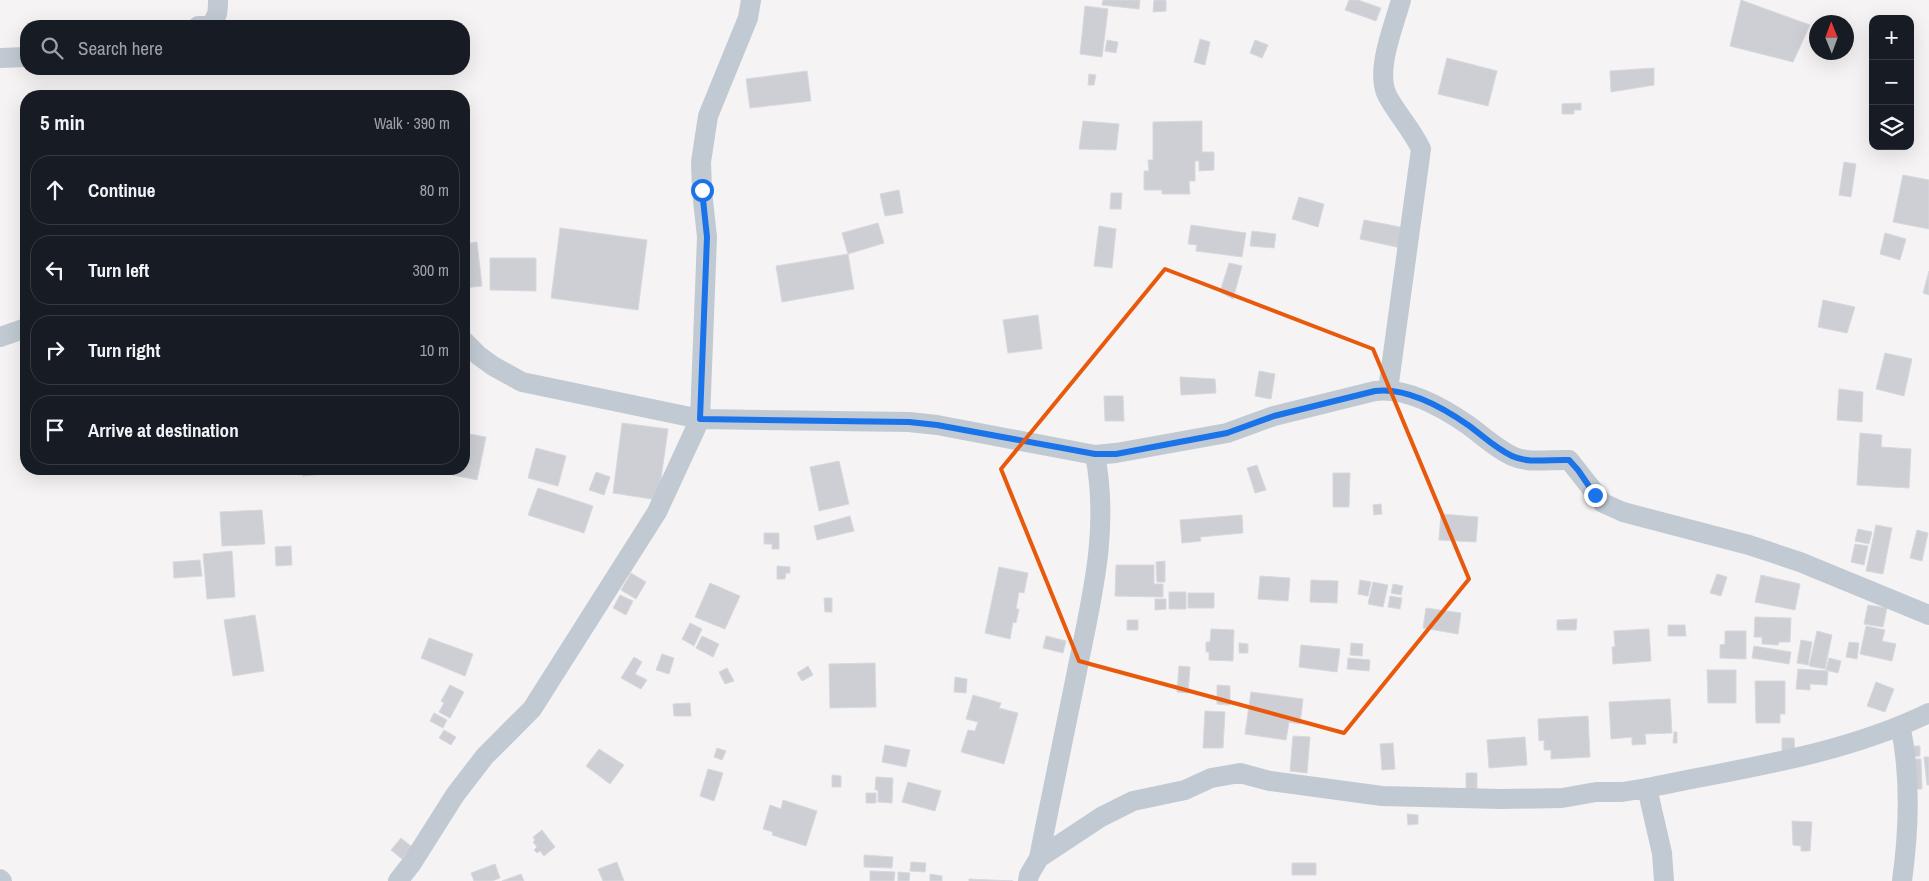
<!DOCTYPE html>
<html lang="en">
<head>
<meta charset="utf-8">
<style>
	:root { --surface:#171b24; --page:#242831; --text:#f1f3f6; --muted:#9ea1a6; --line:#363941 }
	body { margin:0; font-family:"Archivo Narrow",sans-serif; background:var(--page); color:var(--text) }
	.controls { position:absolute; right:15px; top:15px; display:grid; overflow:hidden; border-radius:10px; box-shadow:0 5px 20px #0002 }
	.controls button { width:45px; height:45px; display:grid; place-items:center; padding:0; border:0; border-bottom:1px solid var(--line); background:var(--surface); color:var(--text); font:25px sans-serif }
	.compass { position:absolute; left:1809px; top:15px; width:45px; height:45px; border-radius:50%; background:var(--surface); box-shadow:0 5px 20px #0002; rotate:359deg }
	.stop { position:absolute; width:15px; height:15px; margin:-11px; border:4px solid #1a73e8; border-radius:50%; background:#fff }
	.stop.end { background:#1a73e8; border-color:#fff; box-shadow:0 1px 5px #0008 }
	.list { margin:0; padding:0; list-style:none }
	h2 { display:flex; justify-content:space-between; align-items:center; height:65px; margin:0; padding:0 20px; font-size:21px }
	h2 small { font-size:16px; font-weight:400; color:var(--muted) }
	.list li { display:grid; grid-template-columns:32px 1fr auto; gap:15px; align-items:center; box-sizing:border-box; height:70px; margin:0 10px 10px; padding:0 10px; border:1px solid var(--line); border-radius:20px }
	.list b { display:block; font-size:19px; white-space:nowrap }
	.list em { font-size:16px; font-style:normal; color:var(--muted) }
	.icon { flex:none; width:28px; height:28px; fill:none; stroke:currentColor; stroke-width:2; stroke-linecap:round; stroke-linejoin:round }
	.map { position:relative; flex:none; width:1929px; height:881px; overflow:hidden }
	.search { position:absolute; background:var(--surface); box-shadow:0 5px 20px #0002; left:20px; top:20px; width:450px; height:55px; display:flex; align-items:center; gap:12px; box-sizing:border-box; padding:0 18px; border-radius:20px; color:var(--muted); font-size:19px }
	.panel { position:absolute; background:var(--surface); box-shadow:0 5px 20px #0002; left:20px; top:90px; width:450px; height:385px; border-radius:20px }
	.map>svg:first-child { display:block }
	.building { fill:#cdcfd5; stroke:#d7d9de }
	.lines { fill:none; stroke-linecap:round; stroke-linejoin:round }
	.street { stroke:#c1cad2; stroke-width:20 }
	.route { stroke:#1a73e8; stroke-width:6 }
	.marked { fill:none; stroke:#e8590c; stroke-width:4; stroke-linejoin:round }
</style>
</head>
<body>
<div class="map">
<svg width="1929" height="881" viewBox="0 0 1929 881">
	<rect width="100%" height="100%" fill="#f5f3f3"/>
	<path class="building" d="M 1103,0 L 1140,0 L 1139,9 L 1102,5 Z
		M 1154,0 L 1166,0 L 1166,11 L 1153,12 Z
		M 1349,0 L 1358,0 L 1381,8 L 1376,21 L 1345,10 Z
		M 1741,0 L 1810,25 L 1793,62 L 1730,46 Z
		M 1085,6 L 1108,9 L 1102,57 L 1080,54 Z
		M 1200,39 L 1210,42 L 1205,65 L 1194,62 Z
		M 1107,40 L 1118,42 L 1116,53 L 1105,51 Z
		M 1255,40 L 1268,45 L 1262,58 L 1250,53 Z
		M 1447,58 L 1497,71 L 1488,106 L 1438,94 Z
		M 1654,68 L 1654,85 L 1611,92 L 1610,71 Z
		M 807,71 L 811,101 L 750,108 L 746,79 Z
		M 1089,74 L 1096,75 L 1094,85 L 1088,85 Z
		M 1581,103 L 1581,110 L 1574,110 L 1574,114 L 1562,114 L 1562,104 Z
		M 1083,121 L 1119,124 L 1116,150 L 1079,149 Z
		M 1202,121 L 1202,152 L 1214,152 L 1214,170 L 1199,171 L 1199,161 L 1195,161 L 1195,181 L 1189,181 L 1190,194 L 1162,194 L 1162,190 L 1144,190 L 1144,171 L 1149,171 L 1148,160 L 1153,160 L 1153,122 Z
		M 1844,162 L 1856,164 L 1851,197 L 1839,195 Z
		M 1903,175 L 1929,180 L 1929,229 L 1893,222 Z
		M 899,190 L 903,213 L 885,216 L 880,194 Z
		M 1111,193 L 1122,193 L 1121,209 L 1110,209 Z
		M 1299,197 L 1324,204 L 1318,227 L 1292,219 Z
		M 1364,220 L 1405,228 L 1401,248 L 1360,239 Z
		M 878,223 L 884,243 L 848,254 L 842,233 Z
		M 1191,225 L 1246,233 L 1242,257 L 1196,251 L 1197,245 L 1188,244 Z
		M 1099,226 L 1116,229 L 1112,268 L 1094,266 Z
		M 560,228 L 647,240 L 638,310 L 551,298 Z
		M 1252,231 L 1276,234 L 1274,248 L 1250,246 Z
		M 1885,233 L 1906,239 L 1900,260 L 1880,254 Z
		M 477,242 L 482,286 L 464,288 L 464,244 Z
		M 848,254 L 854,289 L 782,302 L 776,266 Z
		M 490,258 L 536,258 L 536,291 L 490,290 Z
		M 1229,263 L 1242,266 L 1233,299 L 1220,292 Z
		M 1929,271 L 1929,295 L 1923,293 Z
		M 1823,300 L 1855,307 L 1847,333 L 1818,327 Z
		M 1038,315 L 1042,349 L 1008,353 L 1003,320 Z
		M 1885,353 L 1912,359 L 1904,396 L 1876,389 Z
		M 1259,371 L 1275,374 L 1271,399 L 1255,396 Z
		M 1180,377 L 1215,379 L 1216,393 L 1181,395 Z
		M 1839,389 L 1863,392 L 1862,422 L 1837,420 Z
		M 1104,396 L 1123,396 L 1124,421 L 1105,421 Z
		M 622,423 L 668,429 L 658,500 L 613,493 Z
		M 464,433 L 486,437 L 477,480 L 438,472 L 439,469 L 464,469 Z
		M 1860,433 L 1882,435 L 1881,447 L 1911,449 L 1909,488 L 1857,485 Z
		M 536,448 L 566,456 L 558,486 L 528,478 Z
		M 839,461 L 849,504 L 819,511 L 810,467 Z
		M 1257,465 L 1266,490 L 1255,493 L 1247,468 Z
		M 302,469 L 322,469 L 323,474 L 303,476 Z
		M 596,472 L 610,477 L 604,495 L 589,490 Z
		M 1333,473 L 1350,473 L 1349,507 L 1333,507 Z
		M 538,488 L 593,506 L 584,533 L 528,515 Z
		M 1381,504 L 1382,514 L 1374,515 L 1373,505 Z
		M 262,510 L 265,544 L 222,546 L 220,512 Z
		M 1441,514 L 1478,517 L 1476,542 L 1439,540 Z
		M 1242,515 L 1243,533 L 1200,537 L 1201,541 L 1182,543 L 1180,520 Z
		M 850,516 L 854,531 L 817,540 L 814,526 Z
		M 1876,525 L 1892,528 L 1883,574 L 1866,571 Z
		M 1858,529 L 1872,532 L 1869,544 L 1855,541 Z
		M 1917,530 L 1928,533 L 1922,561 L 1910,558 Z
		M 764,533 L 779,533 L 779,549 L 772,549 L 772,544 L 764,544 Z
		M 1855,544 L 1868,546 L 1864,565 L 1851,562 Z
		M 291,546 L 292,565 L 276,566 L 275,547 Z
		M 232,551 L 235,597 L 207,599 L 203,554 Z
		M 200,560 L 202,576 L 174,578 L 173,562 Z
		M 1165,561 L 1165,582 L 1157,582 L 1156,562 Z
		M 1116,565 L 1154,565 L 1154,584 L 1163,584 L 1163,597 L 1115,596 Z
		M 777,566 L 790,567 L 790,573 L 786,573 L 785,579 L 777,579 Z
		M 999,567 L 1028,573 L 1024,593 L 1019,592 L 1016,609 L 1019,609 L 1016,623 L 1013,622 L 1010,639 L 985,633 Z
		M 631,573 L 646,582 L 636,599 L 621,590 Z
		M 1717,574 L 1727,577 L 1721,596 L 1710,593 Z
		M 1761,575 L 1800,584 L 1795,610 L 1755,602 Z
		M 1260,576 L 1290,578 L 1288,601 L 1258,599 Z
		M 1311,580 L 1338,581 L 1337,603 L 1310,602 Z
		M 1360,580 L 1371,582 L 1368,596 L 1358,594 Z
		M 1373,582 L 1388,585 L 1383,607 L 1368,604 Z
		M 710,583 L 740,596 L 725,629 L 695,617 Z
		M 1393,584 L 1403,586 L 1401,595 L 1391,593 Z
		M 1169,592 L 1186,592 L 1186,609 L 1169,609 Z
		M 1188,593 L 1214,593 L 1214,608 L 1188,608 Z
		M 620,595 L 633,601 L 626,615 L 613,608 Z
		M 1390,596 L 1402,598 L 1400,609 L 1388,607 Z
		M 824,598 L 832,598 L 832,612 L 825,612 Z
		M 1155,599 L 1166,599 L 1166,609 L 1155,610 Z
		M 1868,605 L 1887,608 L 1883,627 L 1864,624 Z
		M 1426,608 L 1461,613 L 1458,634 L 1423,628 Z
		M 255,615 L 264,671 L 233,676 L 224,620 Z
		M 1755,617 L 1791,618 L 1790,642 L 1779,642 L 1778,645 L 1762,644 L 1762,637 L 1754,637 Z
		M 1577,619 L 1576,630 L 1557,630 L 1557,620 Z
		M 1127,620 L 1138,620 L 1138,630 L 1127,630 Z
		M 690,623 L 702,629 L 694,646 L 682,639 Z
		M 1668,625 L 1685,625 L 1686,636 L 1668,636 Z
		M 1866,626 L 1885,630 L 1882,641 L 1896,644 L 1892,661 L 1860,654 Z
		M 1211,629 L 1234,630 L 1233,661 L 1209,660 L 1209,652 L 1206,652 L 1206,642 L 1210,642 Z
		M 1649,629 L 1651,661 L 1613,664 L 1612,647 L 1615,647 L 1614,631 Z
		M 1725,631 L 1746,631 L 1746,659 L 1720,658 L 1720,645 L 1725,644 Z
		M 1817,631 L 1832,635 L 1825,669 L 1809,666 Z
		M 702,636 L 719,644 L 713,657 L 696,648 Z
		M 1046,636 L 1066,641 L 1063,653 L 1043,648 Z
		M 429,638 L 473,654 L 465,676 L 421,658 Z
		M 1801,640 L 1812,642 L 1808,665 L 1797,663 Z
		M 1849,642 L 1859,643 L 1857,659 L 1846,657 Z
		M 1239,643 L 1248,644 L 1248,653 L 1239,653 Z
		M 1351,643 L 1363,644 L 1362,656 L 1350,655 Z
		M 1301,645 L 1340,649 L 1337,672 L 1299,667 Z
		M 1754,646 L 1791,652 L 1789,664 L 1752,658 Z
		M 662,654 L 674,658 L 669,674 L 656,670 Z
		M 634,657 L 642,662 L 635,674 L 647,680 L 641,689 L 621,678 Z
		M 1348,658 L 1370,660 L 1369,671 L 1347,669 Z
		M 1829,658 L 1841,661 L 1838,673 L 1826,670 Z
		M 875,663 L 876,707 L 830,708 L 829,664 Z
		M 808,666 L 813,675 L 802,681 L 797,673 Z
		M 1179,666 L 1190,667 L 1188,693 L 1177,692 Z
		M 727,668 L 734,681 L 725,684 L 719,672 Z
		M 1798,669 L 1828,671 L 1827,685 L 1810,684 L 1810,690 L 1796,689 Z
		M 1707,670 L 1736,670 L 1736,703 L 1708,703 Z
		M 955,677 L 967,679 L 966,693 L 954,692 Z
		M 1755,681 L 1785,681 L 1785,714 L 1780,714 L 1780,723 L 1756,723 Z
		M 1876,682 L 1894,689 L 1885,712 L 1867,706 Z
		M 450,685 L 464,692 L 450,718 L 439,712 L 444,703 L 441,701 Z
		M 1217,685 L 1230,686 L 1230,705 L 1217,704 Z
		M 1251,692 L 1303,699 L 1300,724 L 1289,722 L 1286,740 L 1245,734 Z
		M 973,695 L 1001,703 L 999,708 L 1018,713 L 1004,764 L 961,752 L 968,730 L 975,731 L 978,722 L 966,719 Z
		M 1670,699 L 1672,733 L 1645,734 L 1646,744 L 1632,745 L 1632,737 L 1611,739 L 1609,702 Z
		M 690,703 L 691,716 L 674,716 L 673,704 Z
		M 1205,711 L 1225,712 L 1223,748 L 1203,748 Z
		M 434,713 L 447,720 L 443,728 L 430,721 Z
		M 1588,716 L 1590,757 L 1551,759 L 1551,750 L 1544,750 L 1544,740 L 1539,741 L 1538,719 Z
		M 444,730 L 456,737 L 451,745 L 439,738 Z
		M 1674,732 L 1677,732 L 1677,743 L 1673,743 Z
		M 1293,736 L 1310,737 L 1307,773 L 1290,771 Z
		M 1525,737 L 1527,765 L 1489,768 L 1487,740 Z
		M 1782,738 L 1794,738 L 1795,752 L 1782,752 Z
		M 1393,743 L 1395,769 L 1382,770 L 1380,744 Z
		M 885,745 L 910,750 L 906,767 L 882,762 Z
		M 1911,746 L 1920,746 L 1920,756 L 1911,757 Z
		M 717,748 L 726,751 L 722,760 L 714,757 Z
		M 599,749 L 624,765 L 610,784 L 586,766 Z
		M 1924,757 L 1929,757 L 1929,785 L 1927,785 Z
		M 1913,759 L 1921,759 L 1922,789 L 1914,789 Z
		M 708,769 L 723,773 L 714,801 L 700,796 Z
		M 1466,773 L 1477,773 L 1477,794 L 1466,794 Z
		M 832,775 L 841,776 L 841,787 L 832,787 Z
		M 876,777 L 893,778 L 892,803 L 878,802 L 878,790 L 875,790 Z
		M 908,782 L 941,791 L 935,811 L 902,802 Z
		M 866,793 L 876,793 L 876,803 L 866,803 Z
		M 783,800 L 817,811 L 806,846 L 772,835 L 773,832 L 763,829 L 770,805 L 781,809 Z
		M 1407,814 L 1418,815 L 1418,824 L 1408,825 Z
		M 1792,821 L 1812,822 L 1810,851 L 1801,851 L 1801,846 L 1793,845 Z
		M 542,830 L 555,847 L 544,856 L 540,851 L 537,853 L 534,850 L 537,847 L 533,842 L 535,840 L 533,837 Z
		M 401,838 L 412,847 L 402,859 L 391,850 Z
		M 864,855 L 893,857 L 892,868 L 864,867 Z
		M 617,862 L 624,881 L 603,881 L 598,869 Z
		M 911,862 L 926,863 L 925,872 L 910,871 Z
		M 1292,863 L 1316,863 L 1316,875 L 1292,875 Z
		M 495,864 L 500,878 L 492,881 L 474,881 L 471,873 Z
		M 870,871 L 895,872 L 894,881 L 870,881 Z
		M 898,872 L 910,873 L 909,881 L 898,881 Z
		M 521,874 L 524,881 L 502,881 Z
		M 930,874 L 942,876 L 942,881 L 930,881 Z
		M 969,879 L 1013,881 L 969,881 Z"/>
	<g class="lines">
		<path class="street" d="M 198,26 L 209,26 C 218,18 218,11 218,0
			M 0,58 L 26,57
			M 0,337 L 26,328
			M 464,341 L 478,355 L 493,366 L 522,382 L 700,419 L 909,422 L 937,425 L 1095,455 L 1116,453 L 1227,433 L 1274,416 L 1375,391 C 1407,387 1442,407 1468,425 C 1482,435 1495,448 1512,456 C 1529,464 1551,459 1569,460 L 1603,503 L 1623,512 L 1749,545 L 1800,562 L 1929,615
			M 1388,390 L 1421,149 C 1412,130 1398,115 1388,97 C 1374,72 1394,26 1401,0
			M 1647,788 L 1662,853 L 1664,881
			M 1039,858 L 1101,817 L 1133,801 L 1185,790 L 1211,778 L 1240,773 L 1270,781 L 1382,796 L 1502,799 L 1562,798 L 1596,792 L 1622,792 L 1647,788 C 1742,768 1840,756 1929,713
			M 0,879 L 2,881
			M 398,881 L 412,863 L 455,795 L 485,756 L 532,709 L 657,512 L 700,419 L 707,237 L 702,191 L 701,162 L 708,116 L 748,18 L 751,0
			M 1028,881 L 1029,875 L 1039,858 C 1051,797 1064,736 1076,676 C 1091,600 1110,531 1095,455
			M 1902,881 C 1909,830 1911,779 1901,729 L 1903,726"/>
	</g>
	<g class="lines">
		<path class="route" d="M 702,190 L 707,237 L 700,419 L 909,422 L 937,425 L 1095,454 L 1116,454 L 1227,433 L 1274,416 L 1375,391 C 1407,387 1442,407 1468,425 C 1482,435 1495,448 1512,456 C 1529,464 1551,459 1569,460 L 1578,470 L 1595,495"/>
	</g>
	<path class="marked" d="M 1165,269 L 1373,349 L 1469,579 L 1344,733 L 1079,661 L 1001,469 Z"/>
</svg>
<div class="controls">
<button>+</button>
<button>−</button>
<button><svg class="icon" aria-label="layers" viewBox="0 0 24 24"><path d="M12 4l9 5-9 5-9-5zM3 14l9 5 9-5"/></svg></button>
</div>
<svg class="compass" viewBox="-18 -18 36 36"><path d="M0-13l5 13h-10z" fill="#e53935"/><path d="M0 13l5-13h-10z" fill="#9ea1a6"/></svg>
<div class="stop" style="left:702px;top:190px"></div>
<div class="stop end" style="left:1595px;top:495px"></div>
<div class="search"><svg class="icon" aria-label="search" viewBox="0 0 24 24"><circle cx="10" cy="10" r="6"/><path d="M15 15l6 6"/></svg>Search here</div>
<section class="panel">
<h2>5 min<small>Walk · 390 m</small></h2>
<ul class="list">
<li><svg class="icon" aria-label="ahead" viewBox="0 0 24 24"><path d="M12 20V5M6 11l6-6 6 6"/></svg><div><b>Continue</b></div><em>80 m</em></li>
<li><svg class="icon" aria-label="left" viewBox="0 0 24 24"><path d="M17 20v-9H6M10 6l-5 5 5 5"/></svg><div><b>Turn left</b></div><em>300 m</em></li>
<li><svg class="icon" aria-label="right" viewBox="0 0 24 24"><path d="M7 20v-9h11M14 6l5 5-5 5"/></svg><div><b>Turn right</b></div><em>10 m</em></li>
<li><svg class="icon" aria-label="arrive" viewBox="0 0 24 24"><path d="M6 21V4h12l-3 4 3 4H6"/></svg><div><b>Arrive at destination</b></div></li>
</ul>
</section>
</div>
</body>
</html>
